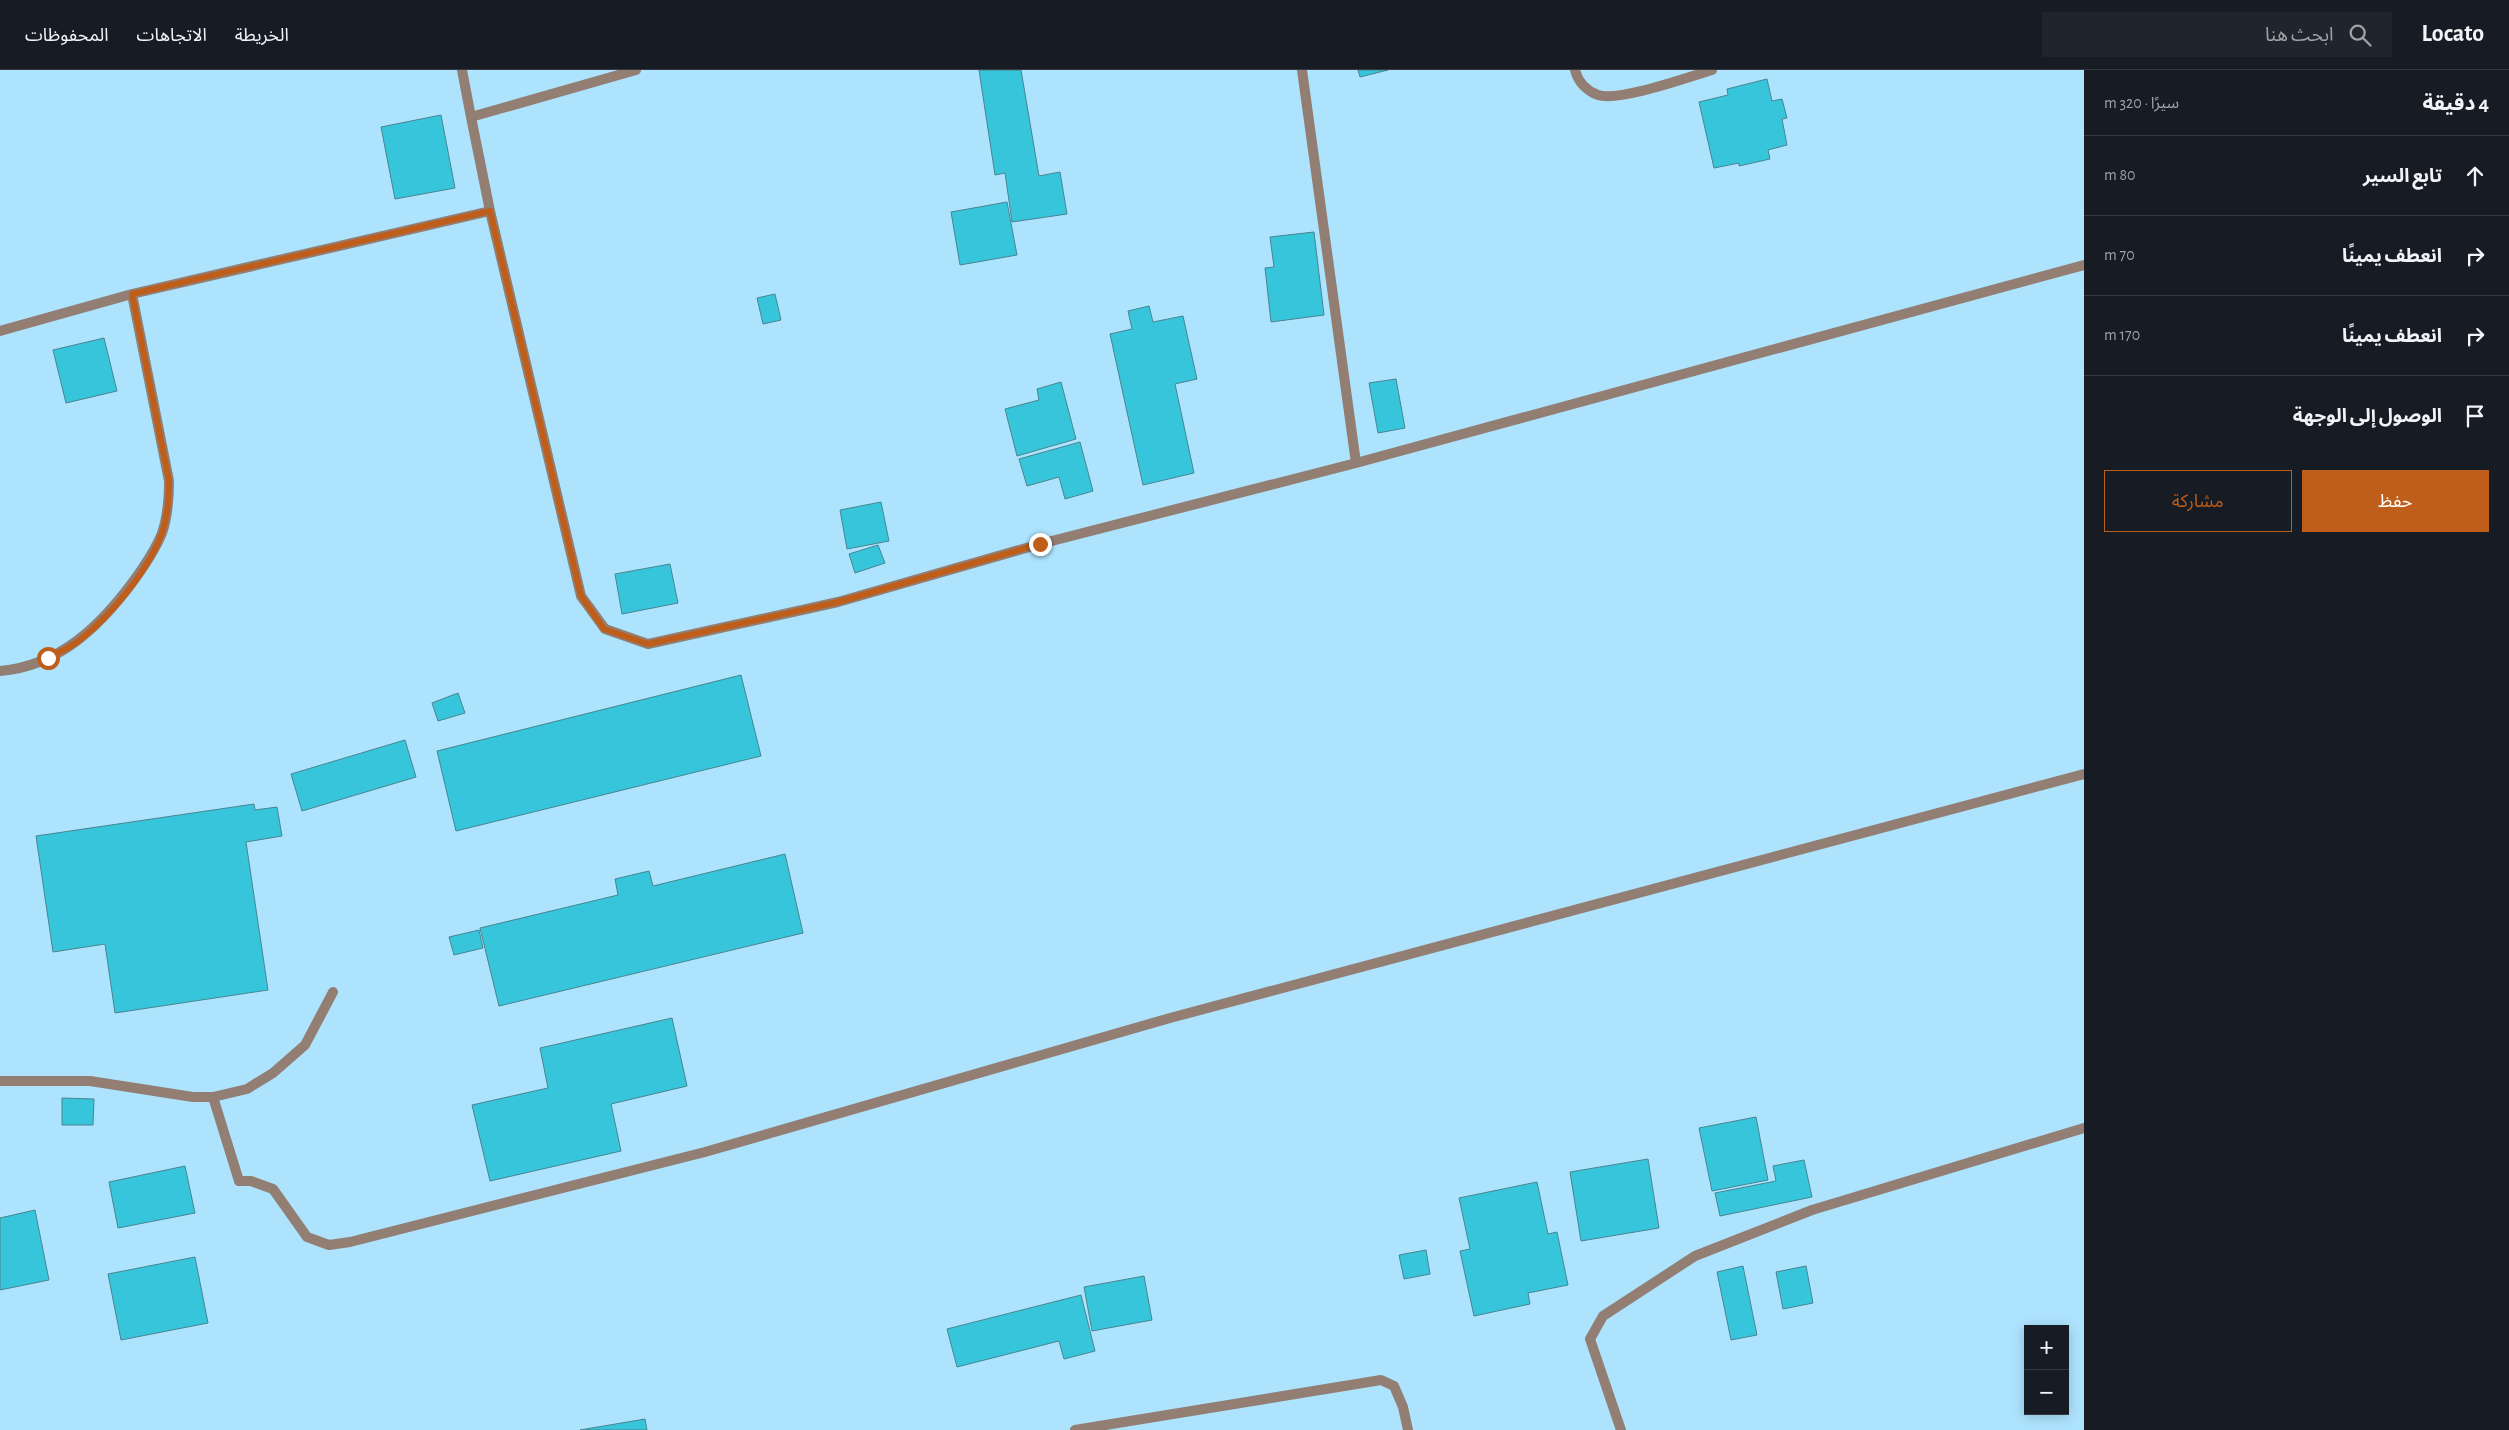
<!DOCTYPE html>
<html lang="ar">
<head>
<meta charset="utf-8">
<style>
	:root { --surface:#171b24; --page:#20242c; --text:#f1f3f6; --muted:#9ea1a6; --line:#363941; --accent:#be5e1a }
	body { margin:0; font-family:"Alegreya Sans","Noto Sans Arabic",sans-serif; background:var(--page); color:var(--text); direction:rtl }
	.controls { position:absolute; right:15px; bottom:15px; display:grid; overflow:hidden; border-radius:0px; box-shadow:0 2px 12px #0003 }
	.controls button { width:45px; height:45px; display:grid; place-items:center; padding:0; border:0; border-bottom:1px solid var(--line); background:var(--surface); color:var(--text); font:25px sans-serif }
	.stop { position:absolute; width:15px; height:15px; margin:-11px; border:4px solid #be5e1a; border-radius:50%; background:#fff }
	.stop.end { background:#be5e1a; border-color:#fff; box-shadow:0 1px 5px #0008 }
	.list { margin:0; padding:0; list-style:none }
	h2 { display:flex; justify-content:space-between; align-items:center; height:65px; margin:0; padding:0 20px; font-size:21px }
	h2 small { font-size:16px; font-weight:400; color:var(--muted) }
	.list li { display:grid; grid-template-columns:32px 1fr auto; gap:15px; align-items:center; box-sizing:border-box; height:80px; padding:0 20px; border-top:1px solid var(--line) }
	.list b { display:block; font-size:19px; white-space:nowrap }
	.list em { font-size:16px; font-style:normal; color:var(--muted) }
	.actions { display:flex; gap:10px; padding:15px 20px }
	.actions a { flex:1; padding:11px 0; border:1px solid var(--accent); border-radius:0px; text-align:center; font-size:18px; color:var(--accent) }
	.actions .main { background:var(--accent); color:#fff }
	.icon { flex:none; width:28px; height:28px; fill:none; stroke:currentColor; stroke-width:2; stroke-linecap:round; stroke-linejoin:round }
	.map { position:relative; flex:none; width:2084px; height:1360px; overflow:hidden; direction:ltr }
	header { display:flex; align-items:center; gap:30px; box-sizing:border-box; height:70px; padding:0 25px; background:var(--surface); border-bottom:1px solid var(--line) }
	header strong { font-size:24px }
	nav { display:flex; gap:28px; margin-inline-start:auto; font-size:18px }
	.search { width:350px; height:45px; background:var(--page); display:flex; align-items:center; gap:12px; box-sizing:border-box; padding:0 18px; border-radius:0px; color:var(--muted); font-size:19px }
	main { display:flex }
	aside { flex:1; background:var(--surface) }
	.map>svg:first-child { display:block }
	.building { fill:#37c5db; stroke:#488590 }
	.lines { fill:none; stroke-linecap:round; stroke-linejoin:round }
	.service { stroke:#927e73; stroke-width:10 }
	.minor { stroke:#927e73; stroke-width:10 }
	.route { stroke:#be5e1a; stroke-width:6 }
</style>
</head>
<body>
<header>
<strong>Locato</strong>
<div class="search"><svg class="icon" aria-label="search" viewBox="0 0 24 24"><circle cx="10" cy="10" r="6"/><path d="M15 15l6 6"/></svg>ابحث هنا</div>
<nav><a>الخريطة</a><a>الاتجاهات</a><a>المحفوظات</a></nav>
</header>
<main>
<aside>
<h2>4 دقيقة<small>سيرًا · 320 m</small></h2>
<ul class="list">
<li><svg class="icon" aria-label="ahead" viewBox="0 0 24 24"><path d="M12 20V5M6 11l6-6 6 6"/></svg><div><b>تابع السير</b></div><em>80 m</em></li>
<li><svg class="icon" aria-label="right" viewBox="0 0 24 24"><path d="M7 20v-9h11M14 6l5 5-5 5"/></svg><div><b>انعطف يمينًا</b></div><em>70 m</em></li>
<li><svg class="icon" aria-label="right" viewBox="0 0 24 24"><path d="M7 20v-9h11M14 6l5 5-5 5"/></svg><div><b>انعطف يمينًا</b></div><em>170 m</em></li>
<li><svg class="icon" aria-label="arrive" viewBox="0 0 24 24"><path d="M6 21V4h12l-3 4 3 4H6"/></svg><div><b>الوصول إلى الوجهة</b></div></li>
</ul>
<div class="actions"><a class="main">حفظ</a><a>مشاركة</a></div>
</aside>
<div class="map">
<svg width="2084" height="1360" viewBox="0 0 2084 1360">
	<rect width="100%" height="100%" fill="#aee3fe"/>
	<path class="building" d="M 979,0 L 1021,0 L 1039,106 L 1060,102 L 1067,144 L 1012,152 L 1005,103 L 995,105 Z
		M 1358,0 L 1388,0 L 1360,7 Z
		M 1767,9 L 1772,31 L 1782,29 L 1787,48 L 1782,49 L 1787,75 L 1768,80 L 1770,89 L 1739,96 L 1739,93 L 1714,98 L 1699,32 L 1728,25 L 1727,19 Z
		M 441,45 L 455,118 L 395,129 L 381,57 Z
		M 1007,132 L 1017,185 L 960,195 L 951,142 Z
		M 1314,162 L 1324,245 L 1271,252 L 1265,198 L 1274,197 L 1270,167 Z
		M 775,224 L 781,250 L 763,254 L 757,228 Z
		M 1149,236 L 1153,252 L 1183,246 L 1197,309 L 1175,314 L 1194,403 L 1143,415 L 1110,264 L 1132,259 L 1128,241 Z
		M 104,268 L 117,321 L 66,333 L 53,280 Z
		M 1396,309 L 1405,358 L 1378,363 L 1369,313 Z
		M 1061,312 L 1076,369 L 1017,386 L 1005,339 L 1039,330 L 1037,319 Z
		M 1080,372 L 1093,421 L 1065,429 L 1059,407 L 1027,416 L 1019,389 Z
		M 881,432 L 889,471 L 847,479 L 840,440 Z
		M 878,475 L 885,493 L 855,503 L 849,484 Z
		M 670,494 L 678,533 L 622,544 L 615,504 Z
		M 741,605 L 761,686 L 456,761 L 437,681 Z
		M 458,623 L 465,643 L 438,651 L 432,633 Z
		M 405,670 L 416,707 L 302,741 L 291,704 Z
		M 254,734 L 255,740 L 277,737 L 282,766 L 246,772 L 268,920 L 115,943 L 105,874 L 53,882 L 36,766 Z
		M 785,784 L 803,863 L 499,936 L 480,858 L 618,825 L 615,809 L 649,801 L 653,816 Z
		M 479,860 L 483,878 L 454,885 L 449,867 Z
		M 672,948 L 687,1016 L 611,1034 L 621,1081 L 490,1111 L 472,1035 L 548,1018 L 540,978 Z
		M 62,1028 L 94,1029 L 93,1055 L 62,1055 Z
		M 1756,1047 L 1768,1110 L 1712,1121 L 1699,1058 Z
		M 1648,1089 L 1659,1158 L 1581,1171 L 1570,1102 Z
		M 1804,1090 L 1812,1127 L 1720,1146 L 1715,1123 L 1776,1111 L 1773,1096 Z
		M 185,1096 L 195,1143 L 118,1158 L 109,1112 Z
		M 1537,1112 L 1548,1164 L 1557,1162 L 1568,1215 L 1528,1223 L 1530,1234 L 1474,1246 L 1460,1181 L 1470,1179 L 1459,1128 Z
		M 35,1140 L 49,1210 L 0,1220 L 0,1148 Z
		M 1426,1180 L 1430,1204 L 1404,1209 L 1399,1185 Z
		M 195,1187 L 208,1253 L 121,1270 L 108,1204 Z
		M 1743,1196 L 1757,1265 L 1731,1270 L 1717,1202 Z
		M 1806,1196 L 1813,1233 L 1783,1239 L 1776,1202 Z
		M 1144,1206 L 1152,1250 L 1092,1261 L 1084,1217 Z
		M 1081,1225 L 1095,1281 L 1064,1289 L 1059,1271 L 957,1297 L 947,1259 Z
		M 645,1349 L 647,1360 L 580,1360 Z"/>
	<g class="lines">
		<path class="service" d="M 0,1011 L 90,1011 L 193,1027 L 213,1027 L 247,1019 L 273,1003 L 305,975 L 333,922
			M 213,1027 L 239,1111
			M 1075,1360 L 1381,1310 L 1394,1316 L 1403,1337 L 1408,1360"/>
		<path class="minor" d="M 462,0 L 471,47
			M 1302,0 L 1356,393
			M 1575,0 C 1578,12 1587,21 1598,25 C 1619,32 1688,7 1712,0
			M 490,141 L 471,47 L 636,0
			M 0,261 L 132,224
			M 0,601 C 59,596 99,557 132,513 C 143,498 155,481 162,463 C 168,446 169,429 169,411 L 132,224 L 490,141 L 581,526 L 605,559 L 648,574 L 838,532 L 1040,474 L 1356,393 L 2084,195
			M 239,1111 L 251,1111 L 273,1119 L 307,1167 L 329,1175 L 350,1172 L 705,1082 L 1170,948 L 2084,704
			M 1621,1360 L 1590,1269 L 1603,1246 L 1695,1186 L 1812,1140 L 2084,1058"/>
	</g>
	<g class="lines">
		<path class="route" d="M 48,588 C 59,582 72,577 81,569 C 112,544 148,501 162,463 C 168,446 169,429 169,411 L 132,224 L 490,141 L 581,526 L 604,559 L 648,574 L 838,532 L 1040,474"/>
	</g>
</svg>
<div class="controls">
<button>+</button>
<button>−</button>
</div>
<div class="stop" style="left:48px;top:588px"></div>
<div class="stop end" style="left:1040px;top:474px"></div>
</div>
</main>
</body>
</html>
